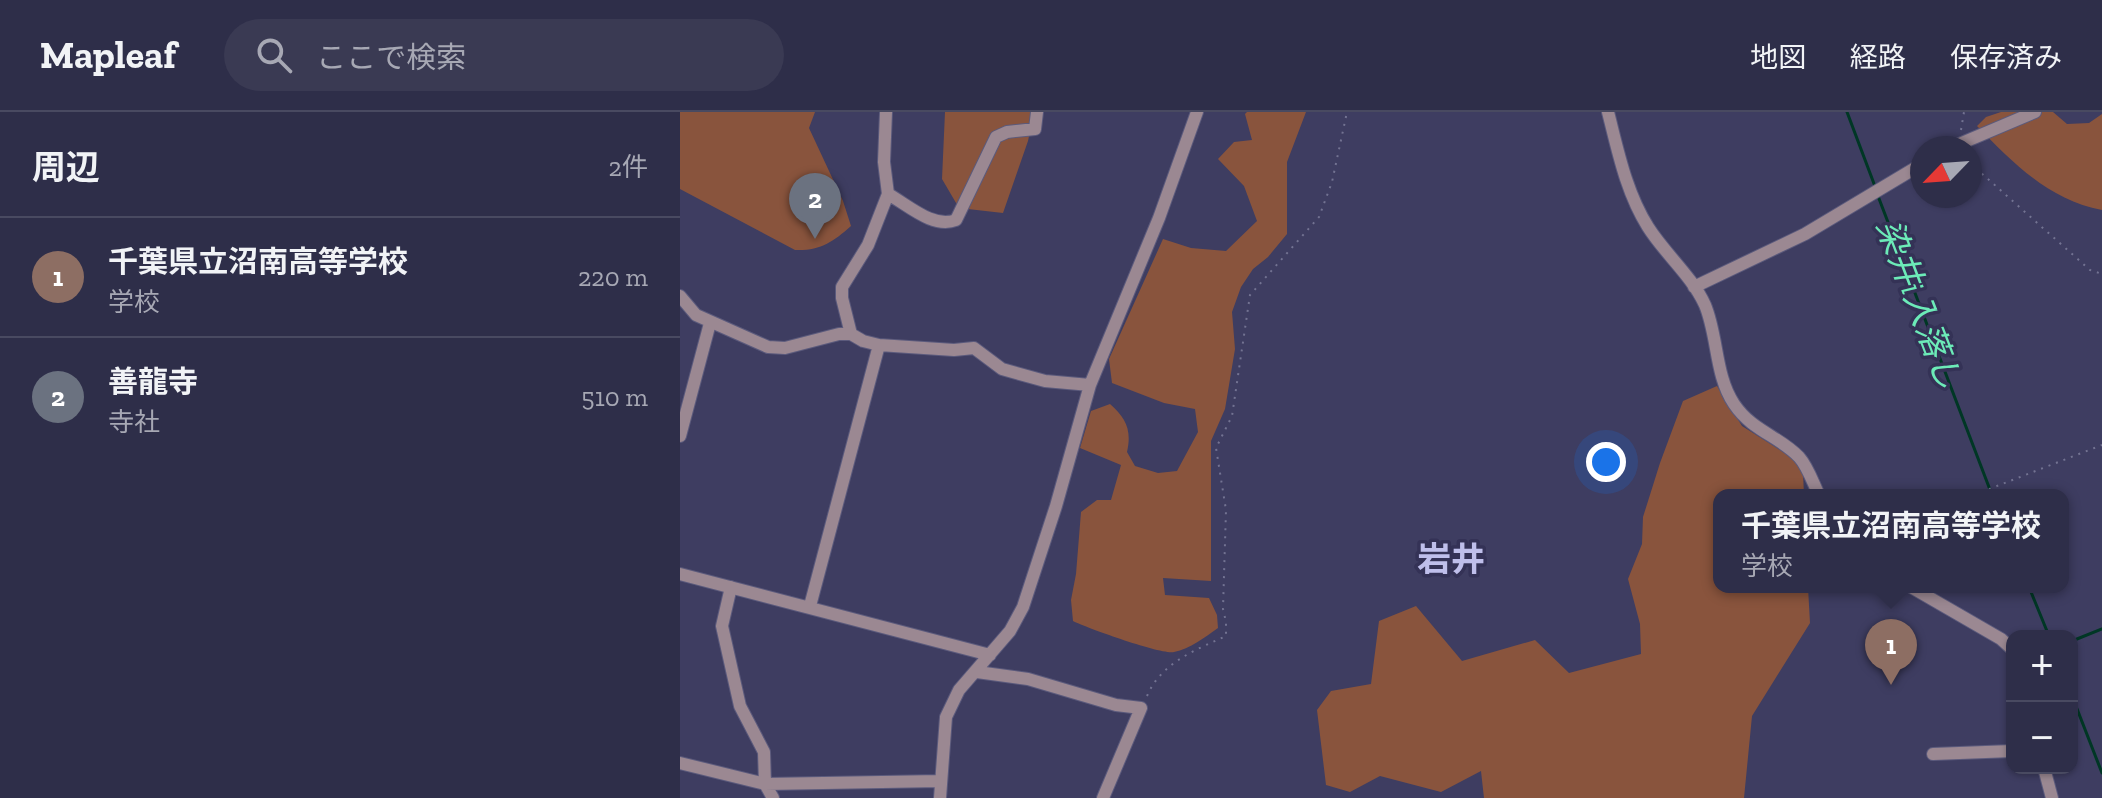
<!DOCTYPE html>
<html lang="ja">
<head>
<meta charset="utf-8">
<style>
	:root { --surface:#2e2e49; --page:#3a3a53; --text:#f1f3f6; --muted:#a7a8b4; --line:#494a61; --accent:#c6bb3c }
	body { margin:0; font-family:"Zilla Slab","Noto Sans JP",serif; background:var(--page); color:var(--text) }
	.controls { position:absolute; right:24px; bottom:24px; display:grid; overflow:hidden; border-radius:16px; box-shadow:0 2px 6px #0004 }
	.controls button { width:72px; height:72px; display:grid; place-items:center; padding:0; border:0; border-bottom:2px solid var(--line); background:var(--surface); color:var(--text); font:40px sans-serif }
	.compass { position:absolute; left:1230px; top:24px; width:72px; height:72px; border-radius:50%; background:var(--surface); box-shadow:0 2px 6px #0004; rotate:245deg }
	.you { position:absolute; left:926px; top:350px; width:28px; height:28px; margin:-20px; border:6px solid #fff; border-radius:50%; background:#1a73e8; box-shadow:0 0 0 12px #1a73e833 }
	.badge { display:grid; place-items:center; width:52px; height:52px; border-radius:50%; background:var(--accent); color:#fff; font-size:26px; font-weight:700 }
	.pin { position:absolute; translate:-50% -66px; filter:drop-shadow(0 2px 4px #0008) }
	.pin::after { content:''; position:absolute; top:42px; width:28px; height:24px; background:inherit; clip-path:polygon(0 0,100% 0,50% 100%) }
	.popup { position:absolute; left:1033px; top:377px; width:356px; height:104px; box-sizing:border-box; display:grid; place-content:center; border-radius:16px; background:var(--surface); filter:drop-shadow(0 2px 6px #0005); font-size:26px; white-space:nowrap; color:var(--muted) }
	.popup b { font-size:30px; color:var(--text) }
	.popup::after { content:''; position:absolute; left:50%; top:100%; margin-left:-16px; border:16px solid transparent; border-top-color:var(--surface) }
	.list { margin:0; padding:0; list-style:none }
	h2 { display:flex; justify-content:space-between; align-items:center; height:104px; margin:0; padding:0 32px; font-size:34px }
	h2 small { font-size:26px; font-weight:400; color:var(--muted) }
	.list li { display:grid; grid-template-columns:52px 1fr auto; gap:24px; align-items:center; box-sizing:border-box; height:120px; padding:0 32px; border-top:2px solid var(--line) }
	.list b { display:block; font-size:30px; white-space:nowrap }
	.list p { margin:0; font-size:26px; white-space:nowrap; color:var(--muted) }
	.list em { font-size:26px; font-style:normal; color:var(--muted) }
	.icon { flex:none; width:44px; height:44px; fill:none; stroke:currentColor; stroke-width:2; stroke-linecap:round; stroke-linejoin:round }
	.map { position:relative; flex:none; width:1422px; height:686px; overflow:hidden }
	header { display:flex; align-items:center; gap:48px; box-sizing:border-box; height:112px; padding:0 40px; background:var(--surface); border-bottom:2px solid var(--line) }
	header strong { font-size:38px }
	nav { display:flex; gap:44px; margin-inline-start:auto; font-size:28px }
	.search { width:560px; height:72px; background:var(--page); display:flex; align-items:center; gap:20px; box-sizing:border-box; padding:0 28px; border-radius:44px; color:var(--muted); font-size:30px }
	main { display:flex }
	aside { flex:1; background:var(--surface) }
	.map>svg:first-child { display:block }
	.green { fill:#89543d }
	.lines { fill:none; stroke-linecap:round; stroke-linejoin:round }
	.stream { stroke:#003725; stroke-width:3 }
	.minor-casing { stroke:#5b5a7c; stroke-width:14 }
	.path { stroke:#737392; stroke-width:2; stroke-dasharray:2 6; stroke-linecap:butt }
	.minor { stroke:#9b8892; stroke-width:12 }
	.labels { text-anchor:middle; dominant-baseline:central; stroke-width:7; stroke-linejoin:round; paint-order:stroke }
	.water-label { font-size:34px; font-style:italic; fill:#6cebb8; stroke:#343256 }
	.neighbourhood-label { font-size:34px; font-weight:bold; fill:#bfbfeb; stroke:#343256 }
</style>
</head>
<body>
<header>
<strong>Mapleaf</strong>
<div class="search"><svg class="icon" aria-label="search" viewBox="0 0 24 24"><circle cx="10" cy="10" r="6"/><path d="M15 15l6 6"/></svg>ここで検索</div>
<nav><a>地図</a><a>経路</a><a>保存済み</a></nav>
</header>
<main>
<aside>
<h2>周辺<small>2件</small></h2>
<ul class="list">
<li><span class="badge" style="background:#8d6e63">1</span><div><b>千葉県立沼南高等学校</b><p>学校</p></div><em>220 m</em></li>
<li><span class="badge" style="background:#6b7280">2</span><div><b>善龍寺</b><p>寺社</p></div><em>510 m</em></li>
</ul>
</aside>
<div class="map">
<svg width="1422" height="686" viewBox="0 0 1422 686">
	<rect width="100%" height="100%" fill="#3e3d61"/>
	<path class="green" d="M 0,0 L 135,0 L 129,16 L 163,89 L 171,114 C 153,130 140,139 115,138 L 0,77 Z
		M 265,0 L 354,0 L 348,29 L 323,101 L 279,96 L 262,67 Z
		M 567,0 L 626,0 L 607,50 L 607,122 L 588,145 L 573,157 L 561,175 L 552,200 L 555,237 L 545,297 L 531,329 L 531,469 L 483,466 L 485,483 L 529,486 L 537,503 L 538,516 C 525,525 510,537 494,540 C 482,543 407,516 393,509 L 391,488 L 396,462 L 401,400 L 417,388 L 431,388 L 441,353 L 400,336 L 411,299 L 430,292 C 446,306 452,318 447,340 L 455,354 L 478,361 L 497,359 L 518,320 L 515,297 L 484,291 L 432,271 L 429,247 L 483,127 L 511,136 L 546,139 L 577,109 L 564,74 L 538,47 L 554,30 L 572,28 L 565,2 Z
		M 1321,0 L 1373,0 L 1387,12 L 1409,11 L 1422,2 L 1422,98 C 1369,88 1333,51 1297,14 L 1306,5 Z
		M 1037,274 L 1062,314 L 1116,348 L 1123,361 L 1124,383 L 1039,383 L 1039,475 L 1128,475 L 1130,511 L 1072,604 L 1064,686 L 804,686 L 801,659 L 761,680 L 700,664 L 670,680 L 646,673 L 637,598 L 651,579 L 691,572 L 699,509 L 736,494 L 782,549 L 855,528 L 889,561 L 961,542 L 960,512 L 948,467 L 962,432 L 963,405 L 980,351 L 1003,289 Z"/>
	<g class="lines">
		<path class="stream" d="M 1167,0 L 1196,77
			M 1198,84 L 1312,383
			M 1349,475 L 1369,524
			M 1392,529 L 1422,517
			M 1392,584 L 1422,661"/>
		<defs>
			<path id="minor" d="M 928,0 C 938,39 946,80 968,115 C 985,142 1012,164 1025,193 C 1038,224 1035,264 1054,292 C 1072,319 1099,324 1119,345 C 1128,355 1133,371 1139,383
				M 1270,36 L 1355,0
				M 208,82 C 228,93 253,117 276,108 L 316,25 L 327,20 L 355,17 L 357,0
				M 1014,175 L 1125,122 L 1242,52
				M 0,184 L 16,203 L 88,235 L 105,236 L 159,222 L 171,222 L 183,229 L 199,233 L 274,238 L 294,236 L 322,257 L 365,269 L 410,273
				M 171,222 L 162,186 L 162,175 L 188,133 L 208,82 L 204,50 L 206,0
				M 0,324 L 30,211
				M 0,462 L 310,543
				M 51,475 L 42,514 L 60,594 L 84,640 L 85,672 L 93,686
				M 1231,475 L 1321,527 L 1332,537
				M 130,494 L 199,233
				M 297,560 L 348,567 L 436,593 L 461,596 L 423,686
				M 1253,642 L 1332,639
				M 0,651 L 85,672 L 260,669
				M 1364,656 L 1372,686
				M 260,686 L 266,605 L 279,578 L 330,519 L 343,495 L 376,394 L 410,273 L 479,106 L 517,0"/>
		</defs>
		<use href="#minor" class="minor-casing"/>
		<path class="path" d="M 1281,18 L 1284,0
			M 1290,51 L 1410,158 L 1422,162
			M 1294,383 L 1422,333
			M 467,584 C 481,551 515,538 546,524 L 546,510 L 543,497 L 546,398 L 536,336 L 552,304 L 570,183 L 639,105 L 652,70 L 667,0"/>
		<use href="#minor" class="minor"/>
	</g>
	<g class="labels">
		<g class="water-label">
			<text transform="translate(1239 192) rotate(69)">染井i入落し</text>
		</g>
		<g class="neighbourhood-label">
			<text x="771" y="447">岩井</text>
		</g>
	</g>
</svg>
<div class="controls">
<button>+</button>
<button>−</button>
</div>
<svg class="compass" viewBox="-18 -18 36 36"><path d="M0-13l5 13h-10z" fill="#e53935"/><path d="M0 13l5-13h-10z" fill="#a7a8b4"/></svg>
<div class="you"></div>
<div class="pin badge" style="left:1211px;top:573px;background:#8d6e63">1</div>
<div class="popup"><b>千葉県立沼南高等学校</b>学校</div>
<div class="pin badge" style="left:135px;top:127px;background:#6b7280">2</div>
</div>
</main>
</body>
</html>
